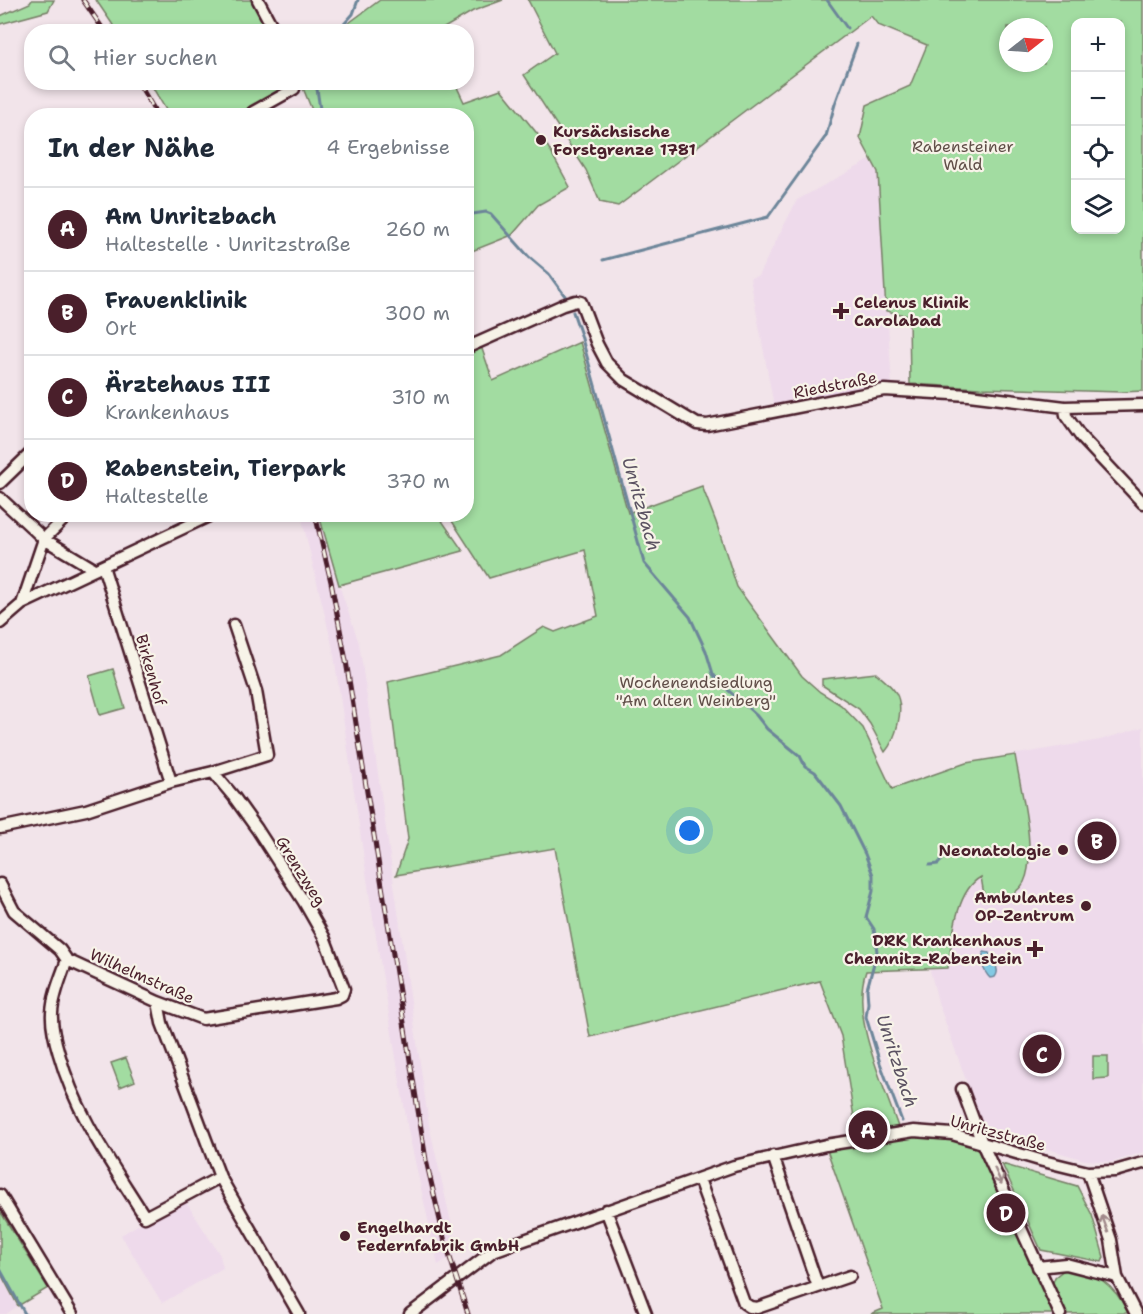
<!DOCTYPE html>
<html lang="de">
<head>
<meta charset="utf-8">
<style>
	:root { --surface:#fff; --page:#f2f2f3; --text:#1f2937; --muted:#747a83; --line:#e0e1e3; --accent:#4a1f2b }
	body { margin:0; font-family:"Shantell Sans",sans-serif; background:var(--page); color:var(--text) }
	.controls { position:absolute; right:18px; top:18px; display:grid; overflow:hidden; border-radius:12px; box-shadow:0 3px 9px #0003 }
	.controls button { width:54px; height:54px; display:grid; place-items:center; padding:0; border:0; border-bottom:2px solid var(--line); background:var(--surface); color:var(--text); font:30px sans-serif }
	.compass { position:absolute; left:999px; top:18px; width:54px; height:54px; border-radius:50%; background:var(--surface); box-shadow:0 3px 9px #0003; rotate:73deg }
	.you { position:absolute; left:690px; top:831px; width:21px; height:21px; margin:-15px; border:4px solid #fff; border-radius:50%; background:#1a73e8; box-shadow:0 0 0 9px #1a73e833 }
	.badge { display:grid; place-items:center; width:39px; height:39px; border-radius:50%; background:var(--accent); color:#fff; font-size:20px; font-weight:700 }
	.pin { position:absolute; translate:-50% -50%; border:3px solid #fff; box-shadow:0 2px 6px #0006 }
	.list { margin:0; padding:0; list-style:none }
	h2 { display:flex; justify-content:space-between; align-items:center; height:78px; margin:0; padding:0 24px; font-size:26px }
	h2 small { font-size:20px; font-weight:400; color:var(--muted) }
	.list li { display:grid; grid-template-columns:39px 1fr auto; gap:18px; align-items:center; box-sizing:border-box; height:84px; padding:0 24px; border-top:2px solid var(--line) }
	.list b { display:block; font-size:22px; white-space:nowrap }
	.list p { margin:0; font-size:20px; white-space:nowrap; color:var(--muted) }
	.list em { font-size:20px; font-style:normal; color:var(--muted) }
	.icon { flex:none; width:33px; height:33px; fill:none; stroke:currentColor; stroke-width:2; stroke-linecap:round; stroke-linejoin:round }
	.map { position:relative; flex:none; width:1143px; height:1314px; overflow:hidden }
	.search { position:absolute; background:var(--surface); box-shadow:0 3px 9px #0003; left:24px; top:24px; width:450px; height:66px; display:flex; align-items:center; gap:15px; box-sizing:border-box; padding:0 21px; border-radius:24px; color:var(--muted); font-size:22px }
	.panel { position:absolute; background:var(--surface); box-shadow:0 3px 9px #0003; left:24px; top:108px; width:450px; height:414px; border-radius:24px }
	.map>svg:first-child { display:block }
	.built { fill:#eedaeb }
	.green { fill:#a2dca1; stroke:#767e66; stroke-width:1.5; fill-rule:evenodd }
	.water { fill:#82c9e3; stroke:#6c8599; stroke-width:1.5 }
	.lines { fill:none; stroke-linecap:round; stroke-linejoin:round }
	.stream { stroke:#6c8599; stroke-width:3 }
	.minor-casing { stroke:#4a1f2b; stroke-width:15 }
	.minor { stroke:#f7f3e8; stroke-width:10 }
	.rail-casing { stroke:#4a1f2b; stroke-width:5 }
	.rail { stroke:#f7f3e8; stroke-width:3; stroke-dasharray:9; stroke-linecap:butt }
	.oneway { stroke:#a0898a }
	.poi-dot { fill:#4a1f2b; stroke:#f7f3e8; stroke-width:2 }
	.labels { text-anchor:middle; dominant-baseline:central; stroke-width:4.5; stroke-linejoin:round; paint-order:stroke }
	.poi-label { font-size:16px; font-weight:bold; fill:#4a1f2b; stroke:#f7f3e8; text-anchor:start }
	.park-label { font-size:16px; fill:#604e48; stroke:#f7f3e8 }
	.street-label { font-size:16px; fill:#4a1f2b; stroke:#f7f3e8 }
	.water-label { font-size:18px; font-style:italic; fill:#5b5262; stroke:#f7f3e8 }
</style>
</head>
<body>
<div class="map">
<svg width="1143" height="1314" viewBox="0 0 1143 1314">
	<rect width="100%" height="100%" fill="#f2e4ea"/>
	<filter id="ink" filterUnits="userSpaceOnUse"><feTurbulence type="fractalNoise" baseFrequency=".0167" numOctaves="2"/><feDisplacementMap in="SourceGraphic" scale="12" xChannelSelector="R" yChannelSelector="G"/><feConvolveMatrix kernelMatrix="1 2 1 2 8 2 1 2 1" color-interpolation-filters="sRGB"/></filter>
	<g filter="url(#ink)">
		<path class="built" d="M 870,160 L 878,172 L 892,386 L 873,387 L 774,406 L 750,278 L 758,276 L 797,200 Z
			M 301,515 L 319,515 L 339,585 L 359,643 L 429,1125 L 451,1222 L 455,1254 L 438,1265 L 408,1130 L 371,906 L 333,649 Z
			M 1143,727 L 1143,1152 L 1113,1162 L 1085,1160 L 984,1130 L 938,1002 L 930,970 L 901,785 L 966,763 L 1100,740 Z
			M 176,1202 L 186,1202 L 220,1255 L 223,1268 L 162,1303 L 121,1235 Z
			M 0,1272 L 18,1306 L 6,1314 L 0,1314 Z"/>
		<path class="green" d="M 32,0 L 54,0 L 48,11 L 0,24 L 0,16 L 30,3 Z
			M 96,0 L 261,0 L 278,31 L 117,31 Z
			M 380,0 L 503,0 L 473,11 L 439,31 L 338,31 Z
			M 528,0 L 1143,0 L 1143,391 L 1121,392 L 980,388 L 910,384 L 909,316 L 886,311 L 878,172 L 860,138 L 867,105 L 910,86 L 927,45 L 878,25 L 871,16 L 618,206 L 600,202 L 586,170 L 524,75 L 555,53 ZM 1076,22 L 1120,22 L 1120,230 L 1076,230 ZM 1008,27 L 1044,27 L 1044,63 L 1008,63 Z
			M 150,83 L 455,83 L 464,102 L 501,89 L 548,147 L 570,187 L 538,205 L 512,235 L 467,253 L 466,116 L 314,115 L 303,88 L 247,115 L 169,115 Z
			M 580,342 L 628,513 L 702,486 L 716,522 L 737,587 L 802,676 L 820,692 L 841,705 L 863,728 L 892,789 L 966,763 L 1015,755 C 1020,787 1038,853 1024,882 C 1020,890 1014,893 1007,898 L 984,895 L 981,877 C 955,891 952,942 948,968 L 866,971 C 850,1017 883,1082 898,1127 L 856,1130 L 841,1036 L 820,981 L 590,1037 L 555,848 L 396,875 L 408,839 L 388,682 L 501,655 L 544,627 L 555,632 L 598,616 L 585,550 L 489,578 L 448,515 L 466,514 L 467,352 L 481,346 L 493,381 Z
			M 319,515 L 438,515 L 463,551 L 339,585 Z
			M 113,669 L 125,708 L 100,715 L 89,676 Z
			M 876,673 C 883,679 891,685 896,693 C 905,709 896,739 885,752 L 870,724 L 859,709 L 822,685 L 822,679 Z
			M 1093,1056 L 1108,1056 L 1108,1078 L 1093,1079 Z
			M 126,1058 L 135,1081 L 120,1087 L 111,1063 Z
			M 915,1137 L 951,1140 L 976,1146 L 1056,1314 L 871,1314 L 883,1309 L 827,1150 L 863,1143 Z
			M 1002,1164 L 1077,1186 L 1092,1215 L 1104,1257 L 1102,1262 L 1041,1250 Z
			M 0,1211 L 48,1288 L 18,1306 L 0,1272 Z
			M 1064,1270 C 1094,1267 1116,1287 1128,1313 L 1066,1314 L 1052,1285 L 1055,1277 Z"/>
		<path class="water" d="M 984,952 L 989,953 C 993,961 1001,970 995,977 L 990,978 C 983,971 980,960 984,952 Z"/>
		<g class="lines">
			<path class="stream" d="M 827,0 L 847,28
				M 337,32 L 353,14 L 358,0
				M 316,82 L 321,116
				M 466,215 L 486,212 L 491,214 L 529,257 L 549,274 L 565,296
				M 603,260 L 768,217 L 826,136 L 835,104 L 857,44
				M 573,312 L 581,335 L 644,563 L 690,617 L 706,651 L 713,674 L 720,683 L 756,715 L 767,729 L 800,756 L 805,766 L 815,772 L 841,806 L 865,854 L 873,875 L 873,891 L 866,917 L 874,929 L 877,952 L 867,989 L 868,1003 L 866,1017 L 880,1063 L 902,1121
				M 930,865 L 938,864 L 947,854 L 957,849
				M 0,1269 L 25,1314"/>
			<defs>
				<path id="minor" d="M 258,0 L 275,32
					M 255,116 L 253,112 L 294,89 L 295,82
					M 466,348 L 563,305 L 576,301 L 581,302 L 597,344 L 607,363 L 624,380 L 697,424 L 707,425 L 884,390 L 969,395 L 1065,407 L 1143,405
					M 1065,407 L 1066,416 L 1081,437 L 1143,503
					M 0,483 L 32,452
					M 0,498 L 44,539 L 94,569
					M 103,566 L 171,782
					M 22,604 L 44,539 L 69,514
					M 0,623 L 22,604 L 213,514
					M 0,828 L 86,810 L 171,782 L 213,772 L 267,755 L 256,691 L 234,625
					M 0,884 L 14,911 L 60,950 L 67,960 L 158,1002 L 203,1019 L 336,998 L 342,995 L 344,989 L 324,937 L 304,902 L 257,829 L 234,797 L 213,772
					M 67,960 C 61,977 53,995 52,1013 C 51,1027 55,1041 59,1054 C 76,1115 112,1164 145,1217 L 220,1177
					M 158,1002 L 162,1023 L 220,1177 L 299,1314
					M 962,1089 L 982,1143 L 1060,1314
					M 773,1156 L 818,1287
					M 1088,1172 L 1111,1240 L 1117,1277 L 1136,1314
					M 699,1179 L 744,1303 L 750,1307 L 757,1308 L 850,1276
					M 0,1195 L 72,1314
					M 606,1210 L 646,1314
					M 1038,1267 L 1066,1264 L 1117,1277
					M 410,1314 L 493,1251 L 734,1166 L 826,1145 L 914,1131 L 952,1134 L 1043,1161 L 1088,1172 L 1115,1171 L 1143,1163"/>
			</defs>
			<use href="#minor" class="minor-casing"/>
			<use href="#minor" class="minor"/>
			<defs>
				<path id="rail" d="M 83,0 L 105,32
					M 138,82 L 158,116
					M 315,514 L 331,582 L 346,661 L 426,1160 L 445,1242 L 468,1314"/>
			</defs>
			<use href="#rail" class="rail-casing"/>
			<use href="#rail" class="rail"/>
		</g>
		<defs><path id="oneway-shaft" d="M-6 0H5M1.5-3L5.5 0L1.5 3" fill="none" stroke-width="1.6" stroke-linecap="round" stroke-linejoin="round" transform="scale(1.5)"/></defs>
		<g class="oneway">
			<use href="#oneway-shaft" transform="translate(998 1176) rotate(66)"/>
			<use href="#oneway-shaft" transform="translate(1105 1224) rotate(-110)"/>
		</g>
	</g>
	<g class="poi-dot">
		<circle cx="541" cy="140" r="6"/>
		<path d="M838 302h6v6h6v6h-6v6h-6v-6h-6v-6h6z"/>
		<circle cx="1063" cy="850" r="6"/>
		<circle cx="1086" cy="906" r="6"/>
		<path d="M1032 940h6v6h6v6h-6v6h-6v-6h-6v-6h6z"/>
		<circle cx="345" cy="1236" r="6"/>
	</g>
	<g class="labels">
		<g class="poi-label">
			<text x="553" y="131">Kursächsische<tspan x="553" dy="18">Forstgrenze 1781</tspan></text>
			<text x="854" y="302">Celenus Klinik<tspan x="854" dy="18">Carolabad</tspan></text>
			<text x="1051" y="850" text-anchor="end">Neonatologie</text>
			<text x="1074" y="897" text-anchor="end">Ambulantes<tspan x="1074" dy="18">OP-Zentrum</tspan></text>
			<text x="1022" y="940" text-anchor="end">DRK Krankenhaus<tspan x="1022" dy="18">Chemnitz-Rabenstein</tspan></text>
			<text x="357" y="1227">Engelhardt<tspan x="357" dy="18">Federnfabrik GmbH</tspan></text>
		</g>
		<g class="park-label">
			<text x="963" y="146">Rabensteiner<tspan x="963" dy="18">Wald</tspan></text>
			<text x="696" y="682">Wochenendsiedlung<tspan x="696" dy="18">"Am alten Weinberg"</tspan></text>
		</g>
		<g class="street-label">
			<text transform="translate(835 385) rotate(-11)">Riedstraße</text>
			<text transform="translate(151 670) rotate(74)">Birkenhof</text>
			<text transform="translate(301 871) rotate(58)">Grenzweg</text>
			<text transform="translate(142 976) rotate(24)">Wilhelmstraße</text>
			<text transform="translate(998 1133) rotate(15)">Unritzstraße</text>
		</g>
		<g class="water-label">
			<text transform="translate(641 504) rotate(74)">Unritzbach</text>
			<text transform="translate(897 1061) rotate(72)">Unritzbach</text>
		</g>
	</g>
</svg>
<div class="controls">
<button>+</button>
<button>−</button>
<button><svg class="icon" aria-label="locate" viewBox="0 0 24 24"><circle cx="12" cy="12" r="6"/><path d="M12 2v4M12 18v4M2 12h4M18 12h4"/></svg></button>
<button><svg class="icon" aria-label="layers" viewBox="0 0 24 24"><path d="M12 4l9 5-9 5-9-5zM3 14l9 5 9-5"/></svg></button>
</div>
<svg class="compass" viewBox="-18 -18 36 36"><path d="M0-13l5 13h-10z" fill="#e53935"/><path d="M0 13l5-13h-10z" fill="#747a83"/></svg>
<div class="you"></div>
<div class="pin badge" style="left:868px;top:1130px">A</div>
<div class="pin badge" style="left:1097px;top:841px">B</div>
<div class="pin badge" style="left:1042px;top:1054px">C</div>
<div class="pin badge" style="left:1006px;top:1213px">D</div>
<div class="search"><svg class="icon" aria-label="search" viewBox="0 0 24 24"><circle cx="10" cy="10" r="6"/><path d="M15 15l6 6"/></svg>Hier suchen</div>
<section class="panel">
<h2>In der Nähe<small>4 Ergebnisse</small></h2>
<ul class="list">
<li><span class="badge">A</span><div><b>Am Unritzbach</b><p>Haltestelle · Unritzstraße</p></div><em>260 m</em></li>
<li><span class="badge">B</span><div><b>Frauenklinik</b><p>Ort</p></div><em>300 m</em></li>
<li><span class="badge">C</span><div><b>Ärztehaus III</b><p>Krankenhaus</p></div><em>310 m</em></li>
<li><span class="badge">D</span><div><b>Rabenstein, Tierpark</b><p>Haltestelle</p></div><em>370 m</em></li>
</ul>
</section>
</div>
</body>
</html>
